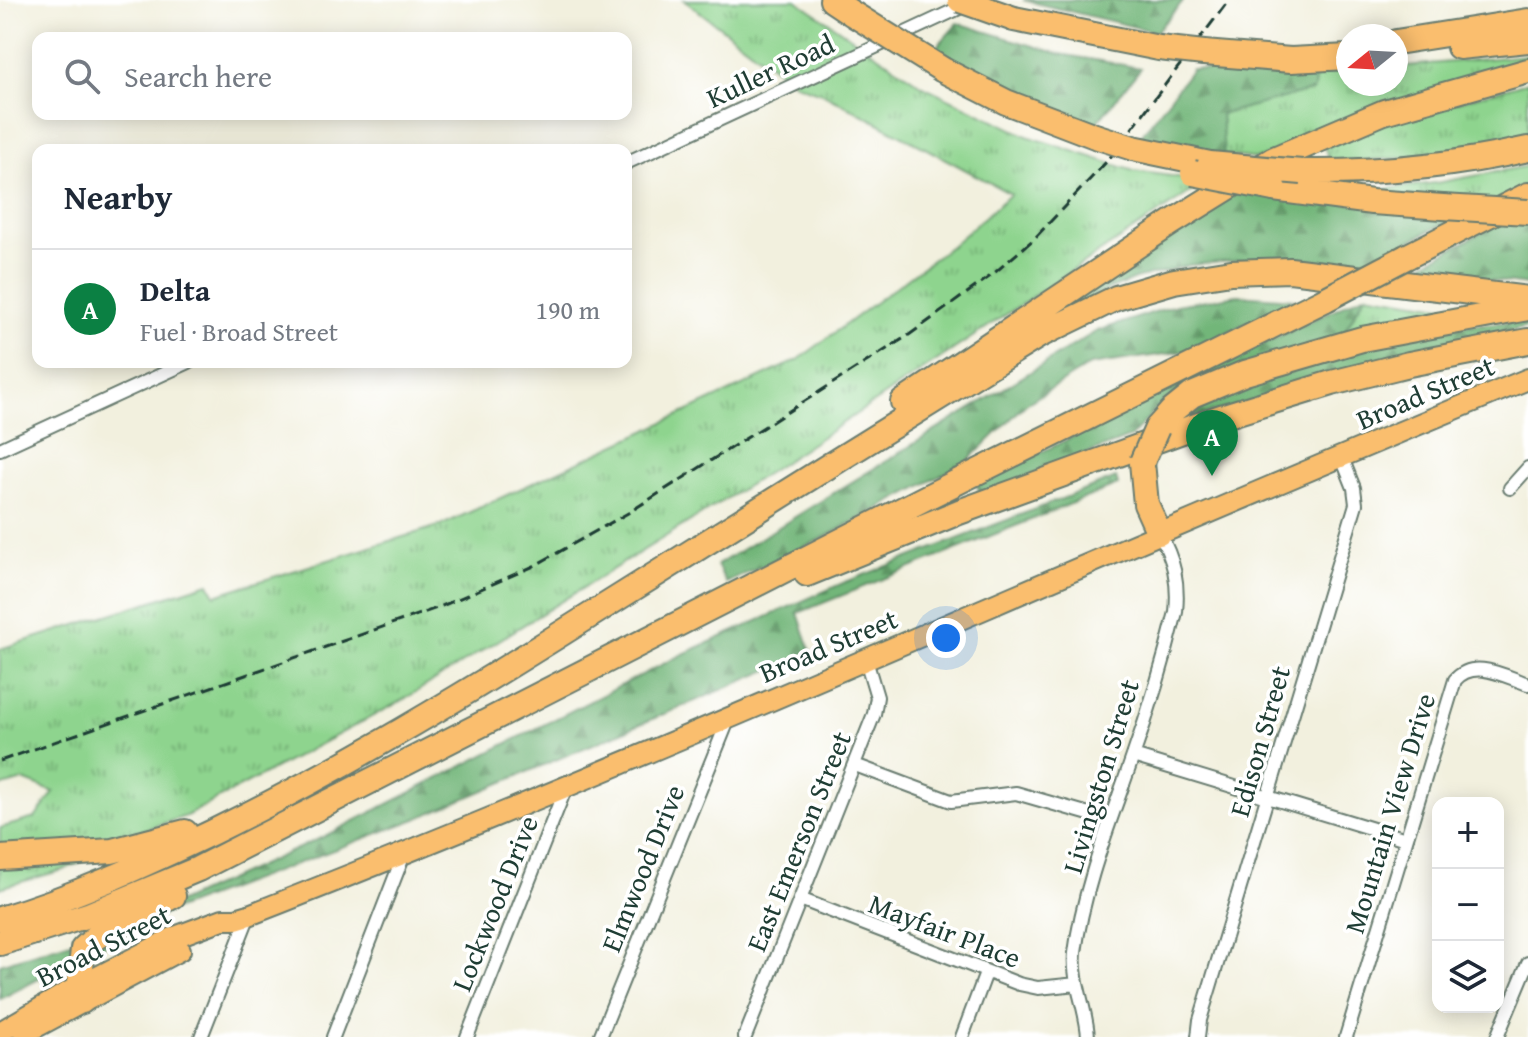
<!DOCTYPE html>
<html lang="en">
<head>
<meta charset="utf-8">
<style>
	:root { --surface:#fff; --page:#f6f6f7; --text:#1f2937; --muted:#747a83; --line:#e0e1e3; --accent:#0b8043 }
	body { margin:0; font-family:"Gentium Book Plus",serif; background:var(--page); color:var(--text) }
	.controls { position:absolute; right:24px; bottom:24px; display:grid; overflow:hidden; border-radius:16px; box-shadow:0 4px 20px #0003 }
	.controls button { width:72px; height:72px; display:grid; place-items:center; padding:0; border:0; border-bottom:2px solid var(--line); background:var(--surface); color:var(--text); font:40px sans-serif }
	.compass { position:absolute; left:1336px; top:24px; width:72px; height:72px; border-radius:50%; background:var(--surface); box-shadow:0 4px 20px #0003; rotate:252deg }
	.you { position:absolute; left:946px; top:638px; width:28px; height:28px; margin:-20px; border:6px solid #fff; border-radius:50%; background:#1a73e8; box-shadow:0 0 0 12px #1a73e833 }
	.badge { display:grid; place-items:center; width:52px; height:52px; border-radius:50%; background:var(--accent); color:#fff; font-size:26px; font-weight:700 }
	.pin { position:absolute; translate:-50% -66px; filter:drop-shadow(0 2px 4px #0008) }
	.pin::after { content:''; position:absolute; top:42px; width:28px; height:24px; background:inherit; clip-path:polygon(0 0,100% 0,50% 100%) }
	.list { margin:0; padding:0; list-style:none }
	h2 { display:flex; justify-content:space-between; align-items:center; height:104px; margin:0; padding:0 32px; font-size:34px }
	h2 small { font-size:26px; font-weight:400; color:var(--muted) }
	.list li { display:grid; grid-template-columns:52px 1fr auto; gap:24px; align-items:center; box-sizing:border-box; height:120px; padding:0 32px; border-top:2px solid var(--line) }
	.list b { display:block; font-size:30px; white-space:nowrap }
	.list p { margin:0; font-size:26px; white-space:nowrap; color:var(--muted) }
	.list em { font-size:26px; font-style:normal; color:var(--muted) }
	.icon { flex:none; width:44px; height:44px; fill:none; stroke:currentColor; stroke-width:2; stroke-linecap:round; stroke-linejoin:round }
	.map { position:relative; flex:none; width:1528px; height:1037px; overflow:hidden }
	.search { position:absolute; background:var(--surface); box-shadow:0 4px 20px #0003; left:32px; top:32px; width:600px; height:88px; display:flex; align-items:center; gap:20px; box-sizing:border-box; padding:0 28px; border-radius:16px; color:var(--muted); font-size:30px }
	.panel { position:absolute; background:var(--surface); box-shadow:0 4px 20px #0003; left:32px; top:144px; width:600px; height:224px; border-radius:16px }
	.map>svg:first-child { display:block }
	.grass { fill:url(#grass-tufts); stroke:#568861; stroke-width:2 }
	.forest { fill:url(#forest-firs); stroke:#487a56; stroke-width:2 }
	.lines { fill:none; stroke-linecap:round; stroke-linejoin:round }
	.minor-casing { stroke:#697c70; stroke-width:16 }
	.primary-casing { stroke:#697c70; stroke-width:24 }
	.motorway-casing { stroke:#697c70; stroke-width:28 }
	.minor { stroke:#fff; stroke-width:12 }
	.primary { stroke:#fabe6e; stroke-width:20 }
	.motorway { stroke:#fabe6e; stroke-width:24 }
	.rail { stroke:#1f3d34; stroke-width:3; stroke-dasharray:12 6; stroke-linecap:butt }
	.motorway-bridge-casing { stroke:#697c70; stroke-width:28; stroke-linecap:butt }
	.motorway-bridge { stroke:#fabe6e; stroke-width:24 }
	.labels { text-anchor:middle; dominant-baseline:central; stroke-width:7; stroke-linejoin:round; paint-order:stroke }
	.street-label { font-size:28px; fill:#1f3d34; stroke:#fff }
</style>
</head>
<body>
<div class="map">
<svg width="1528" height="1037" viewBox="0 0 1528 1037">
	<defs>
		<pattern id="grass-tufts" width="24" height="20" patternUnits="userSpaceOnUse" patternTransform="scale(2)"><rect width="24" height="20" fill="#8ed48e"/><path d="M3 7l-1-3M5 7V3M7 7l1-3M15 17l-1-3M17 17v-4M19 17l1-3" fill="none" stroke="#73ad75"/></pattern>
		<pattern id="forest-firs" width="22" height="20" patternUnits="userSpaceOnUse" patternTransform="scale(2)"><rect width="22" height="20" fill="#72b679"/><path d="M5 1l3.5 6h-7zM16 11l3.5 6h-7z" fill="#5d9564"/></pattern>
	</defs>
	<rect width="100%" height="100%" fill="#fff"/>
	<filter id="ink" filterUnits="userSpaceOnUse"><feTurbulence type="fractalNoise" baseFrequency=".0125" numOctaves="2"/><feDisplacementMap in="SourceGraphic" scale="16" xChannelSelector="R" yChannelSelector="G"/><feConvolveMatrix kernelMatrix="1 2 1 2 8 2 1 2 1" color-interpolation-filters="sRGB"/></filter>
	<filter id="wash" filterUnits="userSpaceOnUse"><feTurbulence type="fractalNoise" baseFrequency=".006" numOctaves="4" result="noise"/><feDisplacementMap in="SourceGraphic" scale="32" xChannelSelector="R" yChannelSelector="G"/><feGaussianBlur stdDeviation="1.8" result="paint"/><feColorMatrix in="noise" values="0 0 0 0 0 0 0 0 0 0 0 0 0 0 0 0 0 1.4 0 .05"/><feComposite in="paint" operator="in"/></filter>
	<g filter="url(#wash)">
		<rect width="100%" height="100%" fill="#f2f0de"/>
		<path class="grass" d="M 684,0 L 796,0 L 923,86 L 1027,136 L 1134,171 L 1207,181 L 769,472 L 403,700 L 186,816 L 113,840 L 113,848 L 63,870 L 0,888 L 0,828 L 35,818 L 54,792 L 23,780 L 0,787 L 0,649 L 209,583 L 215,595 L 442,525 L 798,360 L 952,245 L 1011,194 L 824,94 L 796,84 Z
			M 1528,55 L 1528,63 L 1257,159 L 1224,155 L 1221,114 L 1314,90 L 1315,74 L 1348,71 L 1348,84 L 1396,84 L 1396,67 Z
			M 1528,82 L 1528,138 L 1436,156 L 1330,162 L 1323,144 L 1368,127 Z
			M 1528,166 L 1528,185 L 1491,204 L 1361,192 L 1436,183 Z
			M 1366,294 L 1473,311 L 1340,339 Z"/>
		<path class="forest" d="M 1023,0 L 1184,0 L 1156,32 Z
			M 958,23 L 1060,54 L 1141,68 L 1095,125 L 1034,102 L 932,52 Z
			M 1192,69 L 1315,74 L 1314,90 L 1221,114 L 1224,155 L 1137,141 Z
			M 1232,190 L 1459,216 L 1362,265 L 1276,257 L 1190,265 L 1135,279 L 1055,312 Z
			M 1528,208 L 1528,285 L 1411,270 Z
			M 1366,294 L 1340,339 L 1203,381 L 1163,401 L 1131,437 L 981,494 L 976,484 Z
			M 1238,295 L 1294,299 L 1193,350 L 1090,365 L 1026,404 L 968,461 L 825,537 L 726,583 L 717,565 L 1097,331 L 1176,305 Z
			M 1528,321 L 1528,327 L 1434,349 L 1168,425 L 1246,381 L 1364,346 L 1467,325 Z
			M 1116,478 L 1118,485 L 798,613 L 811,652 L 416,819 L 168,912 L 0,999 L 0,964 L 135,922 L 321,838 L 681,655 L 843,583 Z"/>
	</g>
	<g filter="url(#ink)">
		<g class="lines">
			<defs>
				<path id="minor" d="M 626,163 L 968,4
					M 0,449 L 189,362
					M 1510,488 L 1528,468
					M 1133,756 L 1406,839
					M 855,765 L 951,801 L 1016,793 L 1110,820
					M 800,899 L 1019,984 L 1038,988 L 1077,984
					M 201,1037 L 249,915
					M 333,1037 L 404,854
					M 467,1037 L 566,787
					M 600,1037 L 729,718
					M 745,1037 L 874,714 L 877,697 L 866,660
					M 962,1037 L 986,973
					M 1088,1037 C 1087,1009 1072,982 1075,953 C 1083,888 1111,820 1132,759 C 1149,711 1164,661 1176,612 C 1179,582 1174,559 1159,533
					M 1198,1037 L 1200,1020 L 1356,504 L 1354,488 L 1342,458
					M 1346,1037 L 1455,680 C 1474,658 1504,676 1528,684
					M 1497,1037 L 1528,963"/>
				<path id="primary" d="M 0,1032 L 63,995 L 175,937 L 223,919 L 236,919 L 249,915 C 679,747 1100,554 1528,379
					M 25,1033 L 180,950"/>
				<path id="motorway" d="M 832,0 L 853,14
					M 1014,19 L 1159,48
					M 1396,42 L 1528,21
					M 1459,47 L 1528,40
					M 1204,53 L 1291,60 L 1348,57
					M 943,70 L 1006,102 L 1095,136
					M 1133,148 L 1210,164
					M 1302,172 C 1379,173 1453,166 1528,149
					M 1274,189 L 1372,202 L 1443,207
					M 1406,257 L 1528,195
					M 903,402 L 1171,223 L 1274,159 L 1384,112 L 1528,71
					M 1157,428 L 1172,411 L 1192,395 L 1245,373 L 1362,339 L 1528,308
					M 1142,462 L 1146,504 L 1159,533
					M 807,574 L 959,512 L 1218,418 L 1332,383 L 1409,364 L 1528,341
					M 0,858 L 112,851 L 185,832
					M 0,919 C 74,897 144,865 213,832 C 342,769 464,695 586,618 C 736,524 887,429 1038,336 L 1116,298 L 1174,281 L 1231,272 L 1290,270 L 1528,299
					M 0,943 L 88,915 L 198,869 L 927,497 L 1326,299
					M 82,1001 L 79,986 L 83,949 L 96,937 L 173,896"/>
			</defs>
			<use href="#minor" class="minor-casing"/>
			<use href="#primary" class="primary-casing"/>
			<use href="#motorway" class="motorway-casing"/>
			<use href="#minor" class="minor"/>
			<use href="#primary" class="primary"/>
			<use href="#motorway" class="motorway"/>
			<path class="rail" d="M 0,761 L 437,608 L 534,566 L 628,513 L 909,335 L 992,275 L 1034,239 L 1109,159 L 1229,0"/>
			<defs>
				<path id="motorway-bridge" d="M 960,0 L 1014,19
					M 853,14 L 943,70
					M 1159,48 L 1204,53
					M 1095,136 L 1133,148
					M 1210,164 L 1302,172
					M 1193,173 L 1274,189
					M 1443,207 L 1528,212
					M 1326,299 L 1406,257
					M 1142,462 L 1157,428"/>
			</defs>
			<use href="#motorway-bridge" class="motorway-bridge-casing"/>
			<use href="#motorway-bridge" class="motorway-bridge"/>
		</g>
	</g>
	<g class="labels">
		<g class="street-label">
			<text transform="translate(770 70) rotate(-25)">Kuller Road</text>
			<text transform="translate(1425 392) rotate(-23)">Broad Street</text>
			<text transform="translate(828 645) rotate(-23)">Broad Street</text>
			<text transform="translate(1259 741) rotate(-74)">Edison Street</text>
			<text transform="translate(1100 776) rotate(-73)">Livingston Street</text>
			<text transform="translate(1389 813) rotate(-73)">Mountain View Drive</text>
			<text transform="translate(798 841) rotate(-68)">East Emerson Street</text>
			<text transform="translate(642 868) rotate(-68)">Elmwood Drive</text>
			<text transform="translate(494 903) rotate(-68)">Lockwood Drive</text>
			<text transform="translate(945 930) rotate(21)">Mayfair Place</text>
			<text transform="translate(103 945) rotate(-27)">Broad Street</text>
		</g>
	</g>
</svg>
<div class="controls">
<button>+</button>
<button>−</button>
<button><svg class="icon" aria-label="layers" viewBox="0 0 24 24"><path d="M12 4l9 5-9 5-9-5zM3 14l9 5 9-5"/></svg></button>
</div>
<svg class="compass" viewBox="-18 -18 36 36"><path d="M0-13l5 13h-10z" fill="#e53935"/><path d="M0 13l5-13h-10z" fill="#747a83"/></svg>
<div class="you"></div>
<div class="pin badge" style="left:1212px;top:476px">A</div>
<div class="search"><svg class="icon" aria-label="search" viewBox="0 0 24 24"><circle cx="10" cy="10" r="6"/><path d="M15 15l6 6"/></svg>Search here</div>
<section class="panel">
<h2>Nearby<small></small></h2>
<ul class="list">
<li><span class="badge">A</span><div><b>Delta</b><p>Fuel · Broad Street</p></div><em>190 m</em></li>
</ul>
</section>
</div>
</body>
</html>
